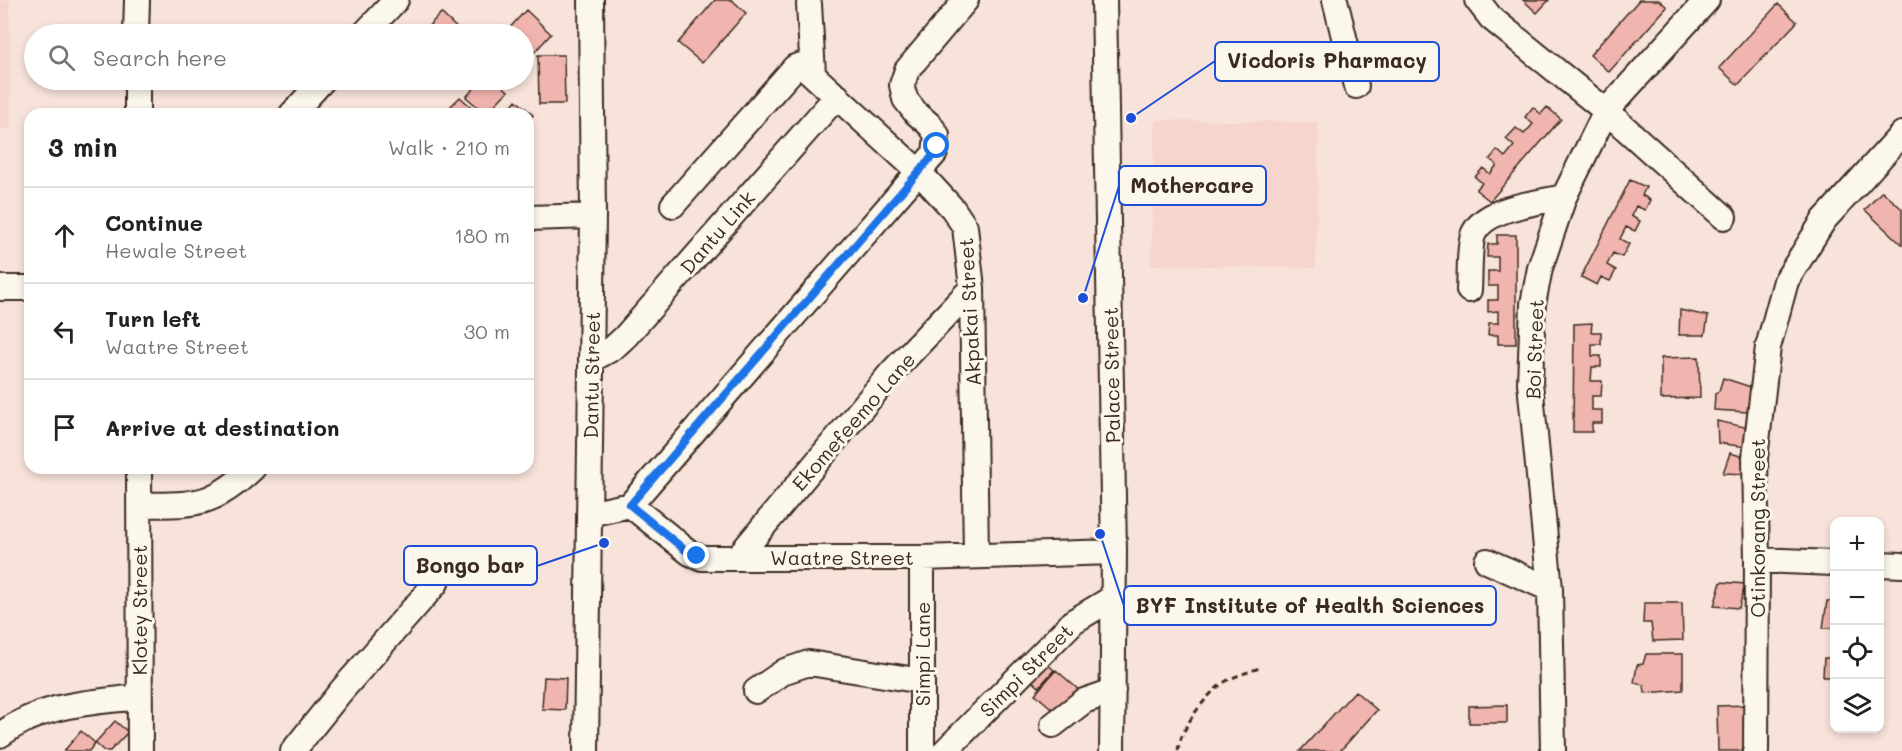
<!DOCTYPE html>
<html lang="en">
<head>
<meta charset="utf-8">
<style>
	:root { --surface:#fff; --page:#f6f6f6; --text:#222; --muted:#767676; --line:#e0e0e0 }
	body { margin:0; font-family:Mali,sans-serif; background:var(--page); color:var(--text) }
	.controls { position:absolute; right:18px; bottom:18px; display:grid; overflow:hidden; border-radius:12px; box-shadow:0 3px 9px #0003 }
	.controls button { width:54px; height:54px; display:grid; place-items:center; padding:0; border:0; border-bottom:2px solid var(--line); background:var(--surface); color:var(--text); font:30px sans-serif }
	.stop { position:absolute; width:18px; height:18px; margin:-14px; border:4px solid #1a73e8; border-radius:50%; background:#fff }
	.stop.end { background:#1a73e8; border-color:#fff; box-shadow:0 2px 6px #0008 }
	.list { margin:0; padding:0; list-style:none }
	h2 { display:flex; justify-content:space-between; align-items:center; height:78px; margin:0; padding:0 24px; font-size:26px }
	h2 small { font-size:20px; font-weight:400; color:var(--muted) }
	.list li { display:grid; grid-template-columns:39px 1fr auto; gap:18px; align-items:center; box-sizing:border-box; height:96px; padding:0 24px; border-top:2px solid var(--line) }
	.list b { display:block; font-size:22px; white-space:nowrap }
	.list p { margin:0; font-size:20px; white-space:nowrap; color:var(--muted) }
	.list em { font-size:20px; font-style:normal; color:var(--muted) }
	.icon { flex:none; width:33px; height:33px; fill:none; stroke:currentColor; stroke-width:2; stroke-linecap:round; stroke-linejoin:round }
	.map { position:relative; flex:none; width:1902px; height:751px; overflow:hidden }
	.search { position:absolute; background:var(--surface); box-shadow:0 3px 9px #0003; left:24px; top:24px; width:510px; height:66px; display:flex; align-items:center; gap:15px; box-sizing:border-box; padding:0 21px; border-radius:33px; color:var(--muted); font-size:22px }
	.panel { position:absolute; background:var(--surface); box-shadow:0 3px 9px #0003; left:24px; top:108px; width:510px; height:366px; border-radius:18px }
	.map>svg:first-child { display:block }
	.built { fill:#f6d5cd }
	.building { fill:#f1b5b0; stroke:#3b2a1e; stroke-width:1.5 }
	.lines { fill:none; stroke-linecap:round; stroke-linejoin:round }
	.minor-casing { stroke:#3b2a1e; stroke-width:28 }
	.path { stroke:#3b2a1e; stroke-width:3; stroke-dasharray:6 4.5; stroke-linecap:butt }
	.minor { stroke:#fbf7ec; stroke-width:24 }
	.route { stroke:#1a73e8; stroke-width:8 }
	.labels { text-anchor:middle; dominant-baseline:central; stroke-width:6; stroke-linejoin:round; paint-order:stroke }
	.street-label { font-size:20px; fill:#3b2a1e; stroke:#fbf7ec }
	.leader { fill:none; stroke:#1d4ed8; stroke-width:2 }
	.callout-dot { fill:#1d4ed8; stroke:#fbf7ec; stroke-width:2 }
	.callout { fill:#fbf7ec; stroke:#1d4ed8; stroke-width:2 }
	.callout-label { font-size:21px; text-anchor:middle; font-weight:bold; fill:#3b2a1e }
</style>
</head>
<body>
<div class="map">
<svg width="1902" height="751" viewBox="0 0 1902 751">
	<rect width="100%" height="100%" fill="#f8e3da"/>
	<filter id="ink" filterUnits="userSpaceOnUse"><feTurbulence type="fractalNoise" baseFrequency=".0167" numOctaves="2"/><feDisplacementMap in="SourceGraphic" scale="12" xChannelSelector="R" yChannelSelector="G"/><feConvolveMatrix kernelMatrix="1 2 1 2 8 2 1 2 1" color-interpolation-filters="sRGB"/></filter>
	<g filter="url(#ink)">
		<path class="built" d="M 0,0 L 10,0 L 11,129 L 0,129 Z
			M 1155,120 L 1319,122 L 1316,268 L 1151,265 Z"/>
		<path class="building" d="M 715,0 L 732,0 L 746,13 L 702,63 L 678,43 Z
			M 1523,0 L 1549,0 L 1537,13 Z
			M 1639,0 L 1659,0 L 1667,7 L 1609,72 L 1590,55 Z
			M 1778,4 L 1797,22 L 1738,85 L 1719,68 Z
			M 526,10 L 551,34 L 532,55 L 527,50 L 524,53 L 524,34 L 504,34 Z
			M 441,13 L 462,33 L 460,34 L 446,34 L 444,32 L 442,34 L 421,34 Z
			M 538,55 L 564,55 L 565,104 L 539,104 Z
			M 482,80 L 496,80 L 508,91 L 486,114 L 466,97 Z
			M 460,97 L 479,114 L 458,114 L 450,107 Z
			M 516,100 L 533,115 L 528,121 L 528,114 L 505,114 Z
			M 1533,107 L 1541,114 L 1547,107 L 1561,119 L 1490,201 L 1476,190 L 1482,183 L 1475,177 L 1483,168 L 1490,174 L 1497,165 L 1490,159 L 1497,150 L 1505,157 L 1514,146 L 1506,139 L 1516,128 L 1524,134 L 1533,124 L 1525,117 Z
			M 1630,180 L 1646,187 L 1642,195 L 1650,200 L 1645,210 L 1636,206 L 1631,216 L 1640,221 L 1635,231 L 1626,227 L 1620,239 L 1629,244 L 1622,257 L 1613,253 L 1607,265 L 1616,270 L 1610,281 L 1601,277 L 1597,285 L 1581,277 Z
			M 1882,191 L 1902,209 L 1902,245 L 1865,210 Z
			M 1497,235 L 1516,235 L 1516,344 L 1498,344 L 1498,335 L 1488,335 L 1489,323 L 1498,323 L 1498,311 L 1488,312 L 1488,300 L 1498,300 L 1498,286 L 1488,286 L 1488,271 L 1498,271 L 1498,257 L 1487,257 L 1488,244 L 1497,244 Z
			M 1680,310 L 1708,316 L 1705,335 L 1679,335 Z
			M 1592,323 L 1591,332 L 1601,332 L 1601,344 L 1592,344 L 1592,356 L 1601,356 L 1601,367 L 1592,367 L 1591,381 L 1602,381 L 1601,396 L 1592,396 L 1592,410 L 1602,410 L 1602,423 L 1592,423 L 1592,432 L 1573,432 L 1574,324 Z
			M 1699,357 L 1700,398 L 1661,399 L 1661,358 Z
			M 1723,378 L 1754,388 L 1747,412 L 1714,410 L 1715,394 L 1719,391 Z
			M 1717,421 L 1754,429 L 1753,448 L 1718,443 Z
			M 1730,453 L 1751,459 L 1748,474 L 1723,473 Z
			M 1721,582 L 1745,584 L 1739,608 L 1714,606 Z
			M 1827,601 L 1834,601 L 1834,628 L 1823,628 Z
			M 1644,603 L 1682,603 L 1683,640 L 1653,641 L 1651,623 L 1643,623 Z
			M 1646,654 L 1683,654 L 1683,690 L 1645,693 L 1644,685 L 1634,683 L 1637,665 L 1643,664 Z
			M 1824,658 L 1834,658 L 1834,677 L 1823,677 Z
			M 1044,661 L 1054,670 L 1039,687 L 1029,678 Z
			M 1056,670 L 1079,690 L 1058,714 L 1035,694 Z
			M 544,677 L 566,678 L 565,710 L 542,709 Z
			M 1355,691 L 1377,710 L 1340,751 L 1300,751 Z
			M 1507,705 L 1507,723 L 1469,723 L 1469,706 Z
			M 1749,705 L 1750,751 L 1718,751 L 1717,706 Z
			M 115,721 L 128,732 L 110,751 L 104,751 L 95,743 Z
			M 81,731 L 95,743 L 89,751 L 64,751 Z"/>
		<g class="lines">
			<defs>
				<path id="minor" d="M 1104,0 L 1114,552 L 1112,751
					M 1335,0 L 1356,86
					M 1477,0 L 1491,18 L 1606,111 L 1724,217
					M 809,4 L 813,74
					M 136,34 L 137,0
					M 364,34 L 396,0
					M 137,80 L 137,114
					M 292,114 L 323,80
					M 673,205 L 795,67 L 802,65 L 919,172 L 953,209 L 965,227 L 972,288 L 976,555
					M 528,218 L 593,216
					M 0,288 L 30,288
					M 1469,290 C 1470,277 1469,246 1473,235 C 1484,207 1538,203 1564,197
					M 591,360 L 613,348 L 625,337 L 837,96
					M 139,468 L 140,751
					M 140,505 C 193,504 211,508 253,468
					M 630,505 L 935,153 L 937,135 L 930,125 L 916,113 L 905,99 L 902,85 L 907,70 L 966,0
					M 589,514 L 630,505 L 690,553 L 702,558 L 922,558 L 1114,552
					M 738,557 L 891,373 L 972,288
					M 922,558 L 922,751
					M 1757,560 L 1834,563
					M 1487,561 L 1550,589
					M 1880,564 L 1902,565
					M 756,691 L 785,671 L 809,663 L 922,681
					M 1053,725 L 1084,701 L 1113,691
					M 0,735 C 43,703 88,703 139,697
					M 293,751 L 342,690 L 436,583
					M 586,751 L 593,216 L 591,0
					M 945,751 L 1074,621 L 1114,597
					M 1553,751 L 1550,589 L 1530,383 L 1533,304 L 1540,268 L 1564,197 L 1606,111 L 1707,0
					M 1756,751 L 1757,560 L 1755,458 L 1768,347 L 1786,281 L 1824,220 L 1902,134"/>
			</defs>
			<use href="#minor" class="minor-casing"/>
			<path class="path" d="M 1178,751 C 1180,728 1208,691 1228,680 C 1238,675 1249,672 1259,668"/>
			<use href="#minor" class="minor"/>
		</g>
	</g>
	<g class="lines" filter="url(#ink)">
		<path class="route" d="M 697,556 L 690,554 L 630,505 L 935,153 L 937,146"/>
	</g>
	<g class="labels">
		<g class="street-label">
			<text transform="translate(717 232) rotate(-49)">Dantu Link</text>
			<text transform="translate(969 312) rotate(-93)">Akpakai Street</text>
			<text transform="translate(1534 349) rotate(-88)">Boi Street</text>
			<text transform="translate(591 375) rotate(-89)">Dantu Street</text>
			<text transform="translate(1111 375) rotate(-91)">Palace Street</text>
			<text transform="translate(853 421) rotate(-49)">Ekomefeemo Lane</text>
			<text transform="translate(1757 528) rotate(-90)">Otinkorang Street</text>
			<text x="842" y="557">Waatre Street</text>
			<text transform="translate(139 610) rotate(-90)">Klotey Street</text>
			<text transform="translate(922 654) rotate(-90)">Simpi Lane</text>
			<text transform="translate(1026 670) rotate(-45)">Simpi Street</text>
		</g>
	</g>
	<path class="leader" d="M1131 118L1215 61M1083 298L1119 186M604 543L537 566M1100 534L1124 606"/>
	<g class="callout-dot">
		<circle cx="1131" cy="118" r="6"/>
		<circle cx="1083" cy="298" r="6"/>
		<circle cx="604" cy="543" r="6"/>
		<circle cx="1100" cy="534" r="6"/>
	</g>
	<g class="callout">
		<rect x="1215" y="42" width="224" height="39" rx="6"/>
		<rect x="1119" y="166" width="147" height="39" rx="6"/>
		<rect x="404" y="546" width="133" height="39" rx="6"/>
		<rect x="1124" y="586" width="372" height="39" rx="6"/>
	</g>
	<g class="callout-label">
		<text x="1327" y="68">Vicdoris Pharmacy</text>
		<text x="1192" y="193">Mothercare</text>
		<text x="470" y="573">Bongo bar</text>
		<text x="1310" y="613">BYF Institute of Health Sciences</text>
	</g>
</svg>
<div class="controls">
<button>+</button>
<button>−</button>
<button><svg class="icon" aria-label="locate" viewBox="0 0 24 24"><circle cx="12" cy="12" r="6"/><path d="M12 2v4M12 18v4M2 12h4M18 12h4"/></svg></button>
<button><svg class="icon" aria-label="layers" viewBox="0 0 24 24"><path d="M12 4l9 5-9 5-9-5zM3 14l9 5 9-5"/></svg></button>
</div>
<div class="stop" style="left:937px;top:146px"></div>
<div class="stop end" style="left:697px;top:556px"></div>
<div class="search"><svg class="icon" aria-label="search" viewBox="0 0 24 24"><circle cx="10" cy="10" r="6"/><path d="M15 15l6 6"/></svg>Search here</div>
<section class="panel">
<h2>3 min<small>Walk · 210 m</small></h2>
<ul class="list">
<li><svg class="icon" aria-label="ahead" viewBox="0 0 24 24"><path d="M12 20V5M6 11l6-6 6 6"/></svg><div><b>Continue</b><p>Hewale Street</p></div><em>180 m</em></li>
<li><svg class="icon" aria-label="left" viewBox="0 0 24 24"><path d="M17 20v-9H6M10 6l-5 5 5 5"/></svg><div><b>Turn left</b><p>Waatre Street</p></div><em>30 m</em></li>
<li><svg class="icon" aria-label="arrive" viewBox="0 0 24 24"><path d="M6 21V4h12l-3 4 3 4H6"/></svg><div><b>Arrive at destination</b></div></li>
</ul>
</section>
</div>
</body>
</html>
